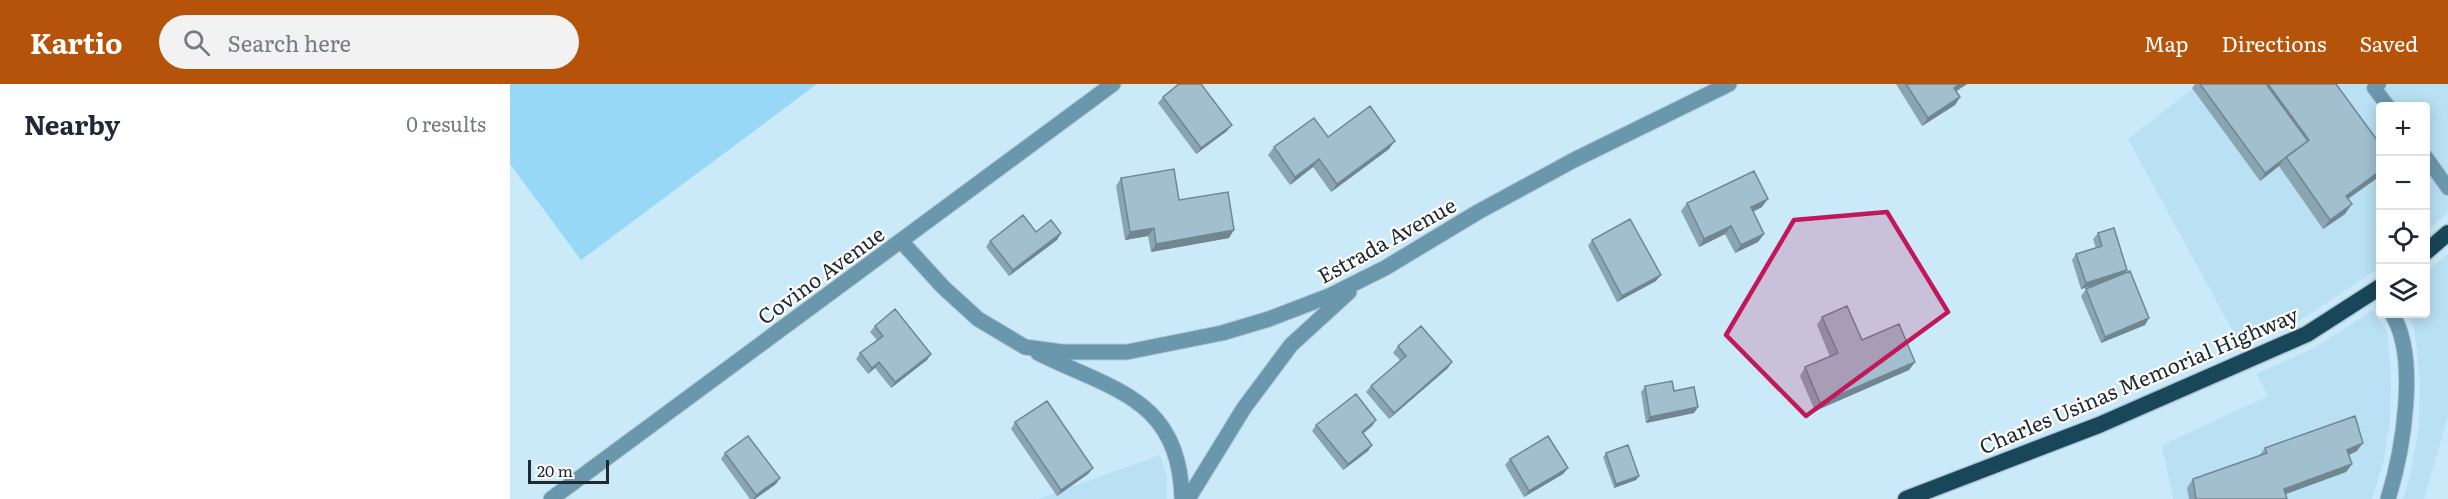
<!DOCTYPE html>
<html lang="en">
<head>
<meta charset="utf-8">
<style>
	:root { --surface:#fff; --page:#f2f2f3; --text:#1f2937; --muted:#747a83; --line:#e0e1e3; --accent:#b45309 }
	body { margin:0; font-family:Literata,serif; background:var(--page); color:var(--text) }
	.controls { position:absolute; right:18px; top:18px; display:grid; overflow:hidden; border-radius:6px; box-shadow:0 3px 15px #0003 }
	.controls button { width:54px; height:54px; display:grid; place-items:center; padding:0; border:0; border-bottom:2px solid var(--line); background:var(--surface); color:var(--text); font:30px sans-serif }
	.scale { position:absolute; left:18px; bottom:15px; width:81px; box-sizing:border-box; padding-left:6px; border:3px solid #1f2a30; border-top:0; font-size:16px; line-height:21px; white-space:nowrap; color:#1f2a30; -webkit-text-stroke:4px #fff; paint-order:stroke }
	.list { margin:0; padding:0; list-style:none }
	h2 { display:flex; justify-content:space-between; align-items:center; height:78px; margin:0; padding:0 24px; font-size:26px }
	h2 small { font-size:20px; font-weight:400; color:var(--muted) }
	.icon { flex:none; width:33px; height:33px; fill:none; stroke:currentColor; stroke-width:2; stroke-linecap:round; stroke-linejoin:round }
	.map { position:relative; flex:none; width:1938px; height:415px; overflow:hidden }
	header { display:flex; align-items:center; gap:36px; box-sizing:border-box; height:84px; padding:0 30px; background:var(--accent); color:#fff }
	header strong { font-size:28px }
	nav { display:flex; gap:33px; margin-inline-start:auto; font-size:21px }
	.search { width:420px; height:54px; background:var(--page); display:flex; align-items:center; gap:15px; box-sizing:border-box; padding:0 21px; border-radius:33px; color:var(--muted); font-size:22px }
	main { display:flex }
	aside { flex:1; background:var(--surface) }
	.map>svg:first-child { display:block }
	.built { fill:#b9e0f3 }
	.green { fill:#96d8f6 }
	.lines { fill:none; stroke-linecap:round; stroke-linejoin:round }
	.service-casing { stroke:#acc7d5; stroke-width:16 }
	.minor-casing { stroke:#acc7d5; stroke-width:17 }
	.trunk-casing { stroke:#acc7d5; stroke-width:19 }
	.service { stroke:#6b97ac; stroke-width:14 }
	.minor { stroke:#6b97ac; stroke-width:15 }
	.trunk { stroke:#194658; stroke-width:16 }
	.wall { fill:#8aa4b1 }
	.shaded-wall { fill:#718690 }
	.building { fill:#a1bfce; stroke:#718690; stroke-width:1.5 }
	.marked { fill:#c2185b; fill-opacity:0.2; stroke:#c2185b; stroke-width:4.5; stroke-linejoin:round }
	.labels { text-anchor:middle; dominant-baseline:central; stroke-width:4.5; stroke-linejoin:round; paint-order:stroke }
	.street-label { font-size:21px; fill:#1f2a30; stroke:#fff }
</style>
</head>
<body>
<header>
<strong>Kartio</strong>
<div class="search"><svg class="icon" aria-label="search" viewBox="0 0 24 24"><circle cx="10" cy="10" r="6"/><path d="M15 15l6 6"/></svg>Search here</div>
<nav><a>Map</a><a>Directions</a><a>Saved</a></nav>
</header>
<main>
<aside>
<h2>Nearby<small>0 results</small></h2>
<ul class="list">
</ul>
</aside>
<div class="map">
<svg width="1938" height="415" viewBox="0 0 1938 415">
	<rect width="100%" height="100%" fill="#cbeaf9"/>
	<path class="built" d="M 1689,0 L 1938,0 L 1938,129 L 1916,147 L 1916,22 L 1870,22 L 1870,183 L 1789,237 L 1731,262 L 1618,55 Z
		M 1938,170 L 1938,332 L 1914,415 L 1893,415 L 1900,392 L 1909,343 L 1910,293 L 1904,243 L 1898,230 L 1916,230 L 1916,188 Z
		M 1863,226 L 1877,247 L 1881,289 L 1880,335 L 1873,380 L 1862,415 L 1663,415 L 1652,361 L 1758,312 L 1746,290 L 1804,264 Z
		M 650,371 L 657,393 L 657,415 L 528,415 Z"/>
	<path class="green" d="M 0,0 L 307,0 L 71,176 L 0,80 Z"/>
	<g class="lines">
		<defs>
			<path id="service" d="M 1869,0 L 1864,4 L 1878,22
				M 1916,73 L 1938,104"/>
			<path id="minor" d="M 391,157 L 433,203 L 468,235 L 515,263 L 552,268 L 617,268 L 712,249 L 759,235 L 819,212 L 875,184 L 968,128 L 1064,76 L 1219,0
				M 528,269 C 602,306 670,314 672,415
				M 41,415 L 603,0
				M 678,415 L 734,324 L 781,261 L 839,208
				M 1878,415 C 1893,367 1909,273 1882,230"/>
			<path id="trunk" d="M 1916,168 L 1938,149
				M 1396,415 L 1589,341 L 1797,250 L 1870,203"/>
		</defs>
		<use href="#service" class="service-casing"/>
		<use href="#minor" class="minor-casing"/>
		<use href="#trunk" class="trunk-casing"/>
		<use href="#service" class="service"/>
		<use href="#minor" class="minor"/>
		<use href="#trunk" class="trunk"/>
	</g>
	<path class="wall" d="M 1386,0 L 1457,0 L 1446,7 L 1450,13 L 1445,21 L 1412,42 Z
		M 1685,0 L 1826,0 L 1870,60 L 1870,92 L 1838,115 L 1835,130 L 1813,145 L 1769,82 L 1750,97 L 1682,4 Z
		M 653,13 L 717,47 L 686,70 L 648,19 Z
		M 818,53 L 879,65 L 821,108 L 803,83 L 780,101 L 758,71 L 764,63 Z
		M 611,94 L 669,116 L 719,154 L 641,168 L 638,152 L 615,156 L 606,102 Z
		M 1177,119 L 1252,123 L 1243,128 L 1254,150 L 1248,158 L 1225,169 L 1215,150 L 1189,163 L 1171,127 Z
		M 526,148 L 551,149 L 547,156 L 499,192 L 476,163 L 480,157 Z
		M 1588,149 L 1615,190 L 1635,241 L 1591,259 L 1571,212 L 1576,205 L 1590,200 L 1571,205 L 1562,176 L 1566,170 L 1586,164 L 1583,155 Z
		M 1082,156 L 1146,197 L 1107,218 L 1078,162 Z
		M 1312,233 L 1352,256 L 1405,278 L 1399,286 L 1305,327 L 1290,292 L 1295,283 L 1320,273 L 1307,241 Z
		M 365,242 L 421,270 L 417,276 L 381,304 L 365,284 L 358,290 L 346,275 L 350,269 L 367,256 L 360,248 Z
		M 888,262 L 938,284 L 879,335 L 856,308 L 861,302 L 890,276 L 883,269 Z
		M 1135,302 L 1164,307 L 1188,323 L 1184,329 L 1136,339 L 1131,308 Z
		M 866,336 L 862,342 L 853,349 L 862,361 L 858,367 L 833,386 L 802,347 L 806,341 Z
		M 505,338 L 583,384 L 578,390 L 547,412 L 501,345 Z
		M 1755,364 L 1847,367 L 1839,371 L 1842,380 L 1836,388 L 1775,410 L 1777,415 L 1679,415 L 1677,404 L 1683,395 L 1749,372 Z
		M 215,369 L 266,400 L 245,415 L 240,415 L 211,375 Z
		M 1096,369 L 1129,392 L 1126,396 L 1104,404 L 1093,373 Z
		M 1000,375 L 1058,384 L 1053,390 L 1014,413 L 995,381 Z"/>
	<path class="shaded-wall" d="M 1450,0 L 1457,0 L 1439,12 L 1444,4 Z
		M 1450,13 L 1445,21 L 1412,42 L 1418,34 Z
		M 722,41 L 717,47 L 686,70 L 691,64 Z
		M 885,57 L 879,65 L 821,108 L 827,100 Z
		M 1775,74 L 1769,82 L 1750,97 L 1755,89 Z
		M 809,75 L 803,83 L 780,101 L 785,93 Z
		M 1870,87 L 1870,92 L 1829,121 L 1836,112 Z
		M 1258,115 L 1252,123 L 1235,131 L 1241,123 Z
		M 1842,120 L 1835,130 L 1813,145 L 1820,136 Z
		M 1221,142 L 1215,150 L 1189,163 L 1194,155 Z
		M 644,144 L 638,152 L 615,156 L 620,148 Z
		M 724,146 L 719,154 L 641,168 L 646,160 Z
		M 551,149 L 547,156 L 499,192 L 503,186 Z
		M 1254,150 L 1248,158 L 1225,169 L 1231,161 Z
		M 1617,186 L 1613,193 L 1571,205 L 1576,199 Z
		M 1151,191 L 1146,197 L 1107,218 L 1112,212 Z
		M 1639,234 L 1635,241 L 1591,259 L 1595,253 Z
		M 421,270 L 417,276 L 381,304 L 385,298 Z
		M 369,278 L 365,284 L 358,290 L 362,284 Z
		M 942,278 L 938,284 L 879,335 L 884,329 Z
		M 1405,278 L 1399,286 L 1305,327 L 1310,319 Z
		M 1188,323 L 1184,329 L 1136,339 L 1140,333 Z
		M 866,336 L 862,342 L 848,354 L 852,348 Z
		M 1853,359 L 1847,367 L 1832,374 L 1837,366 Z
		M 862,361 L 858,367 L 833,386 L 838,380 Z
		M 1842,380 L 1836,388 L 1768,413 L 1774,405 Z
		M 583,384 L 578,390 L 547,412 L 551,406 Z
		M 1058,384 L 1053,390 L 1014,413 L 1019,407 Z
		M 1129,392 L 1126,396 L 1104,404 L 1106,400 Z
		M 270,394 L 266,400 L 245,415 L 243,415 L 246,411 Z"/>
	<path class="building" d="M 669,0 L 691,0 L 722,41 L 691,64 L 653,13 Z
		M 1396,0 L 1450,0 L 1444,4 L 1450,13 L 1418,34 Z
		M 1690,0 L 1756,0 L 1798,57 L 1755,89 Z
		M 1758,0 L 1826,0 L 1870,60 L 1870,87 L 1836,112 L 1842,120 L 1820,136 L 1776,73 L 1799,56 Z
		M 860,22 L 885,57 L 827,100 L 809,75 L 785,93 L 764,63 L 804,34 L 818,53 Z
		M 664,85 L 669,116 L 718,108 L 724,146 L 646,160 L 644,144 L 620,148 L 611,94 Z
		M 1244,87 L 1258,115 L 1241,123 L 1254,150 L 1231,161 L 1221,142 L 1194,155 L 1177,119 Z
		M 513,131 L 526,148 L 541,136 L 551,149 L 503,186 L 480,157 Z
		M 1120,135 L 1151,191 L 1112,212 L 1082,156 Z
		M 1604,144 L 1617,186 L 1576,199 L 1566,170 L 1592,162 L 1588,149 Z
		M 1620,187 L 1639,234 L 1595,253 L 1576,205 Z
		M 1337,222 L 1352,256 L 1389,240 L 1405,278 L 1310,319 L 1295,283 L 1328,269 L 1312,233 Z
		M 385,225 L 421,270 L 385,298 L 369,278 L 362,284 L 350,269 L 373,252 L 365,242 Z
		M 911,242 L 942,278 L 884,329 L 861,302 L 896,272 L 888,262 Z
		M 1162,297 L 1164,307 L 1184,303 L 1188,323 L 1140,333 L 1135,302 Z
		M 846,310 L 866,336 L 852,348 L 862,361 L 838,380 L 806,341 Z
		M 537,317 L 583,384 L 551,406 L 505,338 Z
		M 1845,332 L 1853,359 L 1837,366 L 1842,380 L 1774,405 L 1777,415 L 1686,415 L 1683,395 L 1757,369 L 1755,364 Z
		M 238,352 L 270,394 L 246,411 L 215,369 Z
		M 1038,352 L 1058,384 L 1019,407 L 1000,375 Z
		M 1118,361 L 1129,392 L 1106,400 L 1096,369 Z"/>
	<path class="marked" d="M 1377,128 L 1438,228 L 1296,332 L 1216,251 L 1284,136 Z"/>
	<g class="labels">
		<g class="street-label">
			<text transform="translate(876 155) rotate(-29)">Estrada Avenue</text>
			<text transform="translate(310 190) rotate(-36)">Covino Avenue</text>
			<text transform="translate(1628 295) rotate(-23)">Charles Usinas Memorial Highway</text>
		</g>
	</g>
</svg>
<div class="controls">
<button>+</button>
<button>−</button>
<button><svg class="icon" aria-label="locate" viewBox="0 0 24 24"><circle cx="12" cy="12" r="6"/><path d="M12 2v4M12 18v4M2 12h4M18 12h4"/></svg></button>
<button><svg class="icon" aria-label="layers" viewBox="0 0 24 24"><path d="M12 4l9 5-9 5-9-5zM3 14l9 5 9-5"/></svg></button>
</div>
<div class="scale">20 m</div>
</div>
</main>
</body>
</html>
